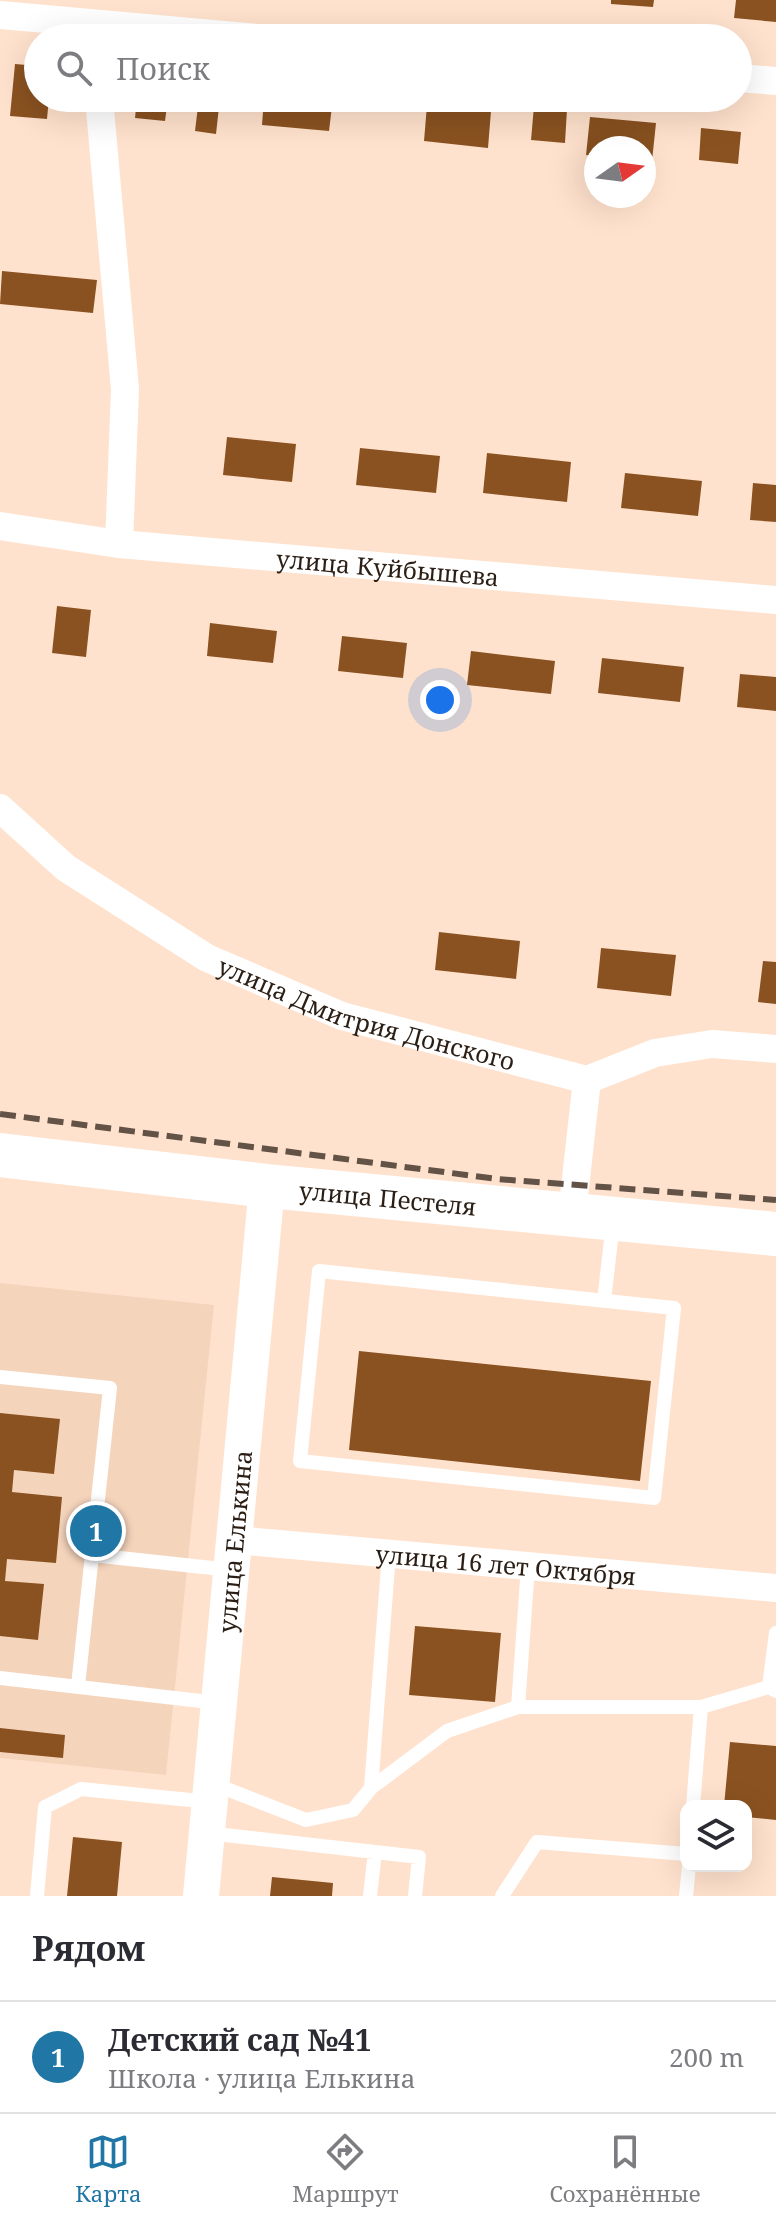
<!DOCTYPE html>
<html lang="ru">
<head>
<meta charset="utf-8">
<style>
	:root { --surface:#fff; --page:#f2f2f3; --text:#2b2b33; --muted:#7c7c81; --line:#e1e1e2; --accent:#2076a5 }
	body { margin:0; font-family:"Noto Serif",serif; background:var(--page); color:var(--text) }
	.controls { position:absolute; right:24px; bottom:24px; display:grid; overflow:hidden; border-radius:16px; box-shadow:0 8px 32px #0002 }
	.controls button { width:72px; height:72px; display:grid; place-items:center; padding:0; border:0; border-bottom:2px solid var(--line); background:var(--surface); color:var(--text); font:40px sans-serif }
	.compass { position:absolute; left:584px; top:136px; width:72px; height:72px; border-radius:50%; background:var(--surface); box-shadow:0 8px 32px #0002; rotate:76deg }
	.you { position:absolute; left:440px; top:700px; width:28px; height:28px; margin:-20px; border:6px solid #fff; border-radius:50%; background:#1a73e8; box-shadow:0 0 0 12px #1a73e833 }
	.badge { display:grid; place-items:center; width:52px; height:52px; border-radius:50%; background:var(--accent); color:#fff; font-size:26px; font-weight:700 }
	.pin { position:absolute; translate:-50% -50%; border:4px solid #fff; box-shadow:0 2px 8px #0006 }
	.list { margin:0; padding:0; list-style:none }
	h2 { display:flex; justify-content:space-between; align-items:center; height:104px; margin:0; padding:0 32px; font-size:34px }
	h2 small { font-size:26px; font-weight:400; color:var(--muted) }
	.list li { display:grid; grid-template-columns:52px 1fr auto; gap:24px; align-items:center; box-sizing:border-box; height:112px; padding:0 32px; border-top:2px solid var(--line) }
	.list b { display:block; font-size:30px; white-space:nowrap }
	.list p { margin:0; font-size:26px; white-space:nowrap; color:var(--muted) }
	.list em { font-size:26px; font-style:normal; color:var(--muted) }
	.icon { flex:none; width:44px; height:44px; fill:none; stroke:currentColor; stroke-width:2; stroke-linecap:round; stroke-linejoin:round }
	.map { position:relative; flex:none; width:776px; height:1896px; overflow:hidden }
	.search { position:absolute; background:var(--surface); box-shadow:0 8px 32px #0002; left:24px; right:24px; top:24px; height:88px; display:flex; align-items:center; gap:20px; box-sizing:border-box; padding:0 28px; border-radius:44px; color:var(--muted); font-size:30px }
	.sheet { height:216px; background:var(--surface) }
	nav { display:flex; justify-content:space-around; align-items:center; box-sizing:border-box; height:112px; border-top:2px solid var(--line); background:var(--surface); font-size:22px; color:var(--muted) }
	nav a { display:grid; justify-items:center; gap:4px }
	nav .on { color:var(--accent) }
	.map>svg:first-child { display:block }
	.built { fill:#f5d4bc }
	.building { fill:#8a5220 }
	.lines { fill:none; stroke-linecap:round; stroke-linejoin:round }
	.service { stroke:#fff; stroke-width:14 }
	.minor { stroke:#fff; stroke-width:28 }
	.tertiary { stroke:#fff; stroke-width:36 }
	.primary { stroke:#fff; stroke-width:44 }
	.rail { stroke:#635246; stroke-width:6; stroke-dasharray:16 8; stroke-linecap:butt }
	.labels { text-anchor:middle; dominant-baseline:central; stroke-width:8; stroke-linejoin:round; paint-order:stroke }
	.street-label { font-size:24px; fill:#2b1e15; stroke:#fff }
</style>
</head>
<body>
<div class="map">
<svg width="776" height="1896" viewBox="0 0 776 1896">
	<rect width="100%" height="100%" fill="#ffe2cd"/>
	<path class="built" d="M 0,1283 L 214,1305 L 166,1775 L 0,1758 Z"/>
	<path class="building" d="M 611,0 L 654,0 L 653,7 L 611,4 Z
		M 736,0 L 776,0 L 776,22 L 734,18 Z
		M 15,64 L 38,66 L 38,98 L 49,98 L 47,119 L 10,116 Z
		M 137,98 L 168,98 L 165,121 L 135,118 Z
		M 199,98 L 220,98 L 216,134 L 195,131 Z
		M 264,98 L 333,98 L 329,131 L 262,125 Z
		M 427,105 L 491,111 L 488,148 L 424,141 Z
		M 534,106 L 567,109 L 565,143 L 531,140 Z
		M 590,117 L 656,123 L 652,161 L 644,160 L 644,148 L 596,148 L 596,156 L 586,155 Z
		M 701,128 L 741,132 L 738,164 L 699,160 Z
		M 2,271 L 97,280 L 93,313 L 0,304 Z
		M 227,437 L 296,444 L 292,482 L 223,475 Z
		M 360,448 L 440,456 L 436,493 L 356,485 Z
		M 487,453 L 571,462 L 567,502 L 483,493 Z
		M 625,473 L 702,481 L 698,516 L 621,508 Z
		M 753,483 L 776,485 L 776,522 L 750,520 Z
		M 57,606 L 91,610 L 86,657 L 52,653 Z
		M 210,623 L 277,631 L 273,663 L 207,656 Z
		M 342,636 L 407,643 L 403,678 L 338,671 Z
		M 471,651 L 555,661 L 551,694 L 467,685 Z
		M 602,658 L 684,667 L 680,702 L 598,693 Z
		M 740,674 L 776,677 L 776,711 L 737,707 Z
		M 439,932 L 520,941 L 516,979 L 435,970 Z
		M 601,948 L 676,955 L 671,996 L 597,988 Z
		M 763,961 L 776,962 L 776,1004 L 758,1002 Z
		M 359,1351 L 651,1381 L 640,1481 L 349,1450 Z
		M 0,1413 L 60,1419 L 54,1474 L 14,1470 L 12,1492 L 62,1497 L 56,1563 L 7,1559 L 5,1581 L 44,1584 L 38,1640 L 0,1636 Z
		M 415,1626 L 501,1633 L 495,1702 L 409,1695 Z
		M 0,1728 L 65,1735 L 63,1758 L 0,1752 Z
		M 730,1742 L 776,1746 L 776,1820 L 746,1817 L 746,1806 L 724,1806 Z
		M 73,1837 L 122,1842 L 117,1896 L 67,1896 Z
		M 272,1877 L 333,1883 L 332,1896 L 270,1896 Z"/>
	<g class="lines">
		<path class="service" d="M 319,1271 L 674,1308 L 654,1498 L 300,1461 Z
			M 604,1301 L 613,1223
			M 0,1377 L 110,1388 L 92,1555 L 231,1570
			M 389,1553 L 371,1788 L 447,1731 L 518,1707 L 701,1707 L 769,1687 L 776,1691
			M 0,1678 L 218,1703
			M 78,1686 L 92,1555
			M 769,1687 L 776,1633
			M 518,1707 L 528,1566
			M 214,1784 L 306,1820 L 353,1810 L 371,1788
			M 693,1806 L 701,1707
			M 207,1833 L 375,1852 L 370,1896
			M 375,1852 L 419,1857 L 415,1896
			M 37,1896 L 45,1807 L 81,1789 L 210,1802
			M 502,1896 L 537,1842 L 686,1854
			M 686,1896 L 689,1866"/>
		<g class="minor">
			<path d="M 0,15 L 257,38"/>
			<path d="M 738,78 L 776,81"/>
			<path d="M 99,98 L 125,389 L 119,544"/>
			<path id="s1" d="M 0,526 L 119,544 L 776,600"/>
			<path id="s2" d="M 0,808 L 66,868 L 207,958 L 342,1016 L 587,1080 L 655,1053 L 712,1044 L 776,1049"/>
			<path d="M 572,1214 L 587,1080"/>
			<path id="s3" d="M 235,1540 L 776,1588"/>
		</g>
		<path class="tertiary" id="s4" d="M 201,1896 L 267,1186"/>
		<path class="primary" id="s5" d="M 0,1155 L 267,1186 L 776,1234"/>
		<path class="rail" d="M 0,1114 L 497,1179 L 776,1200"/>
	</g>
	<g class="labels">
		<g class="street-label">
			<text stroke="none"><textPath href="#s1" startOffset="390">улица Куйбышева</textPath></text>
			<text stroke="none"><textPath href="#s2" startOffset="426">улица Дмитрия Донского</textPath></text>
			<text stroke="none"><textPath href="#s5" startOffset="390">улица Пестеля</textPath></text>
			<text stroke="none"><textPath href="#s4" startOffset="356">улица Елькина</textPath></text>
			<text stroke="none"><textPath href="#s3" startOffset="272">улица 16 лет Октября</textPath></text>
		</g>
	</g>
</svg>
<div class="controls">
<button><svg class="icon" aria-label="layers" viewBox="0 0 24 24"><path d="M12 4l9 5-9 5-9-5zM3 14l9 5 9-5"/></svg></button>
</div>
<svg class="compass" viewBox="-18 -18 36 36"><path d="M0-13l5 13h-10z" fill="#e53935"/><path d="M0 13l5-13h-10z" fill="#7c7c81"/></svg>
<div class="you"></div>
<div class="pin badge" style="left:96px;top:1531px">1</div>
<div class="search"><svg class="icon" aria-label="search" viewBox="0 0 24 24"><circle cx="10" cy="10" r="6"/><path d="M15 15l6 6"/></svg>Поиск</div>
</div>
<section class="sheet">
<h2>Рядом<small></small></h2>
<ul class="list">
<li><span class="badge">1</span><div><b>Детский сад №41</b><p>Школа · улица Елькина</p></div><em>200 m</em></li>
</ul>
</section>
<nav>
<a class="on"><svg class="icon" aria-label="map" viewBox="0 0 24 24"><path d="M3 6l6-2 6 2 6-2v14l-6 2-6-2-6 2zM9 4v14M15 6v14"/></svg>Карта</a>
<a><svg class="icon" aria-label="directions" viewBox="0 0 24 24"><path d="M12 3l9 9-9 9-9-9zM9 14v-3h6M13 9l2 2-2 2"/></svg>Маршрут</a>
<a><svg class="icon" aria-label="saved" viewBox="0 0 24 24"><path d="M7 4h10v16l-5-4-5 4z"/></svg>Сохранённые</a>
</nav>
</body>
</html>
